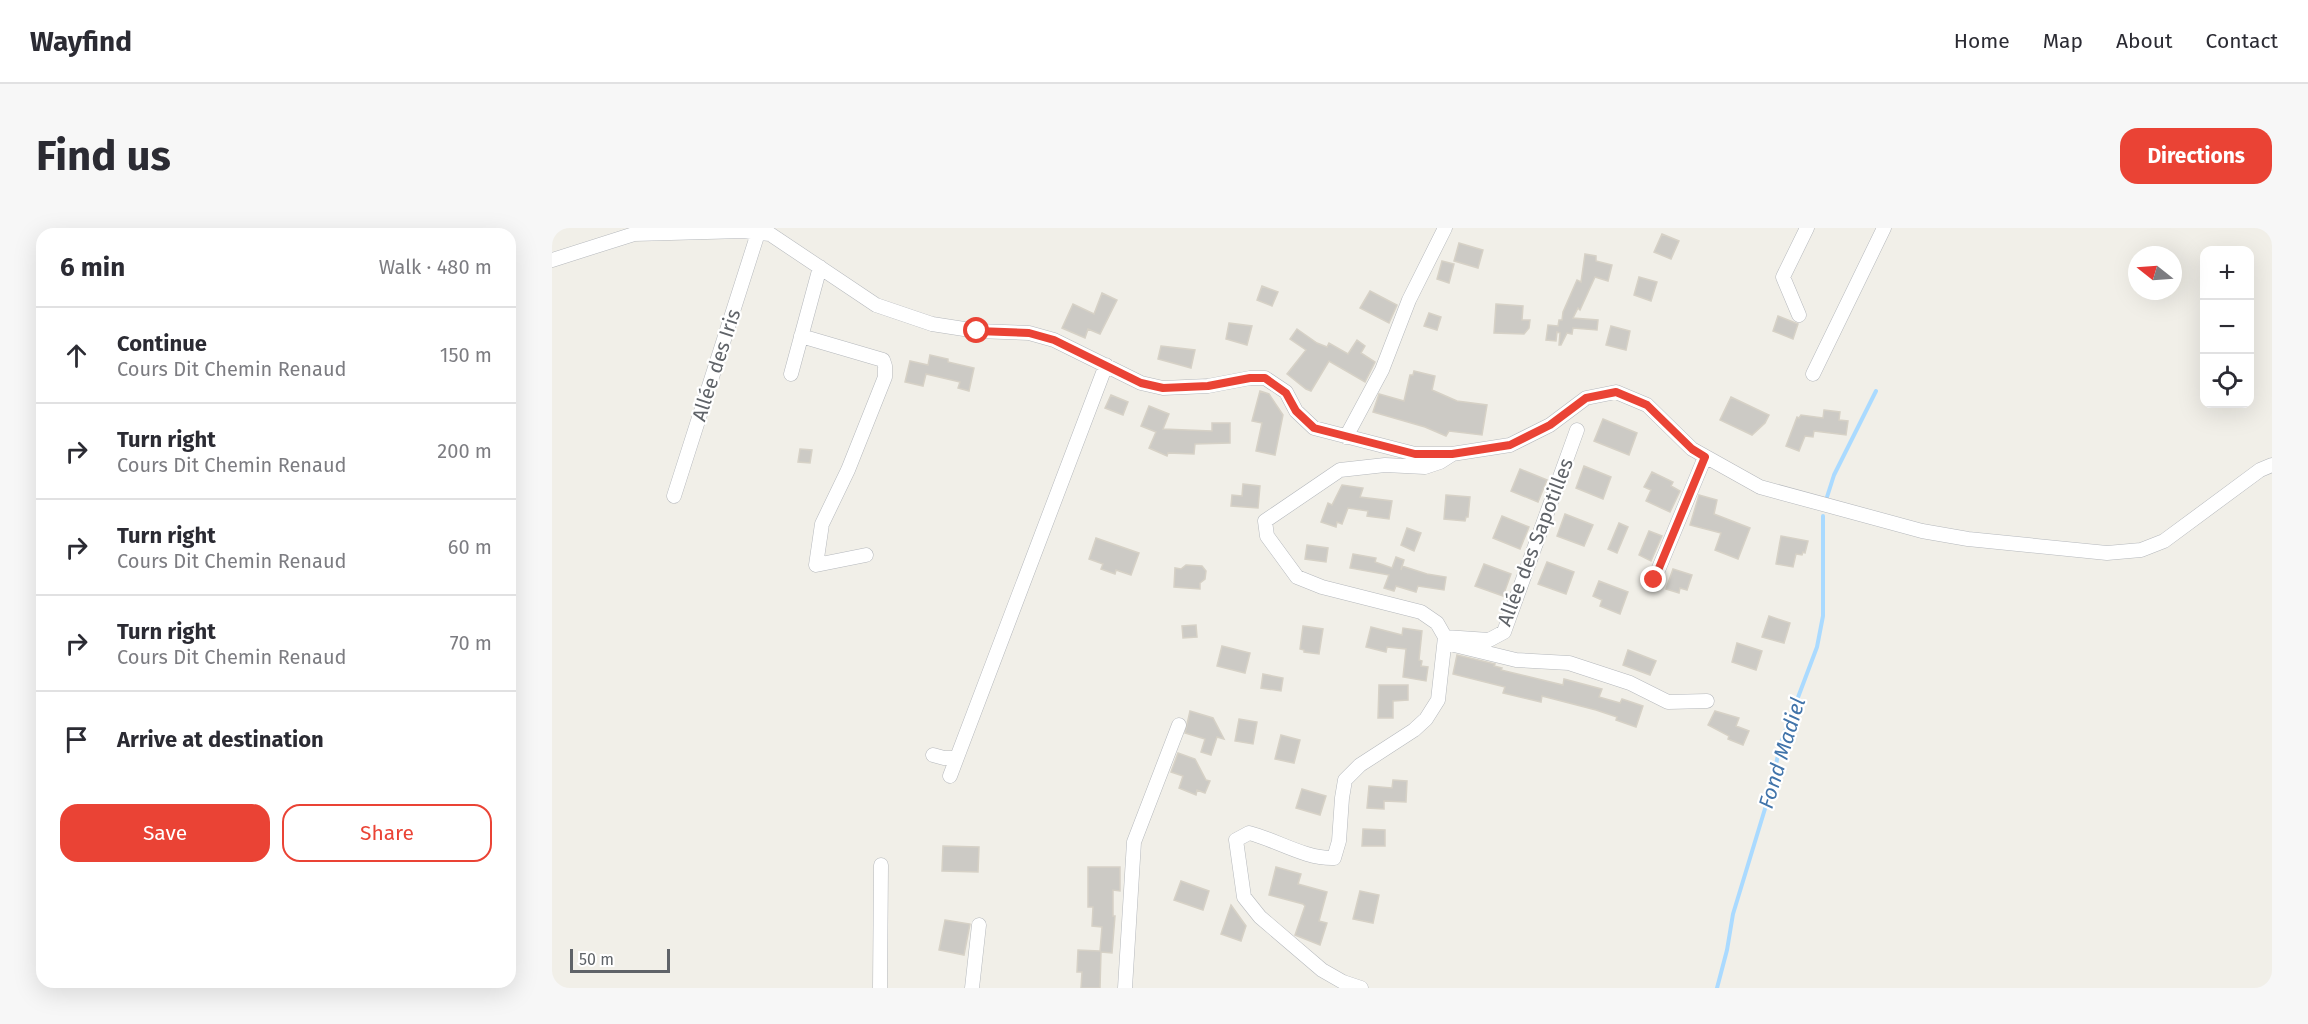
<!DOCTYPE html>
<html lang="en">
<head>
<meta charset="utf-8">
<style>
	:root { --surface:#fff; --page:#f7f7f7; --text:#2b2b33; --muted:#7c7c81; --line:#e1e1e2; --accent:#ea4335 }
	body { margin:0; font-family:"Fira Sans",sans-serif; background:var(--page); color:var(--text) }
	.controls { position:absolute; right:18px; top:18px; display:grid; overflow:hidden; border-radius:12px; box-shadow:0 6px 24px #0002 }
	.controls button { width:54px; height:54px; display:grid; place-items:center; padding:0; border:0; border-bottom:2px solid var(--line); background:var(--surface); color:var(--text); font:30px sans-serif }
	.compass { position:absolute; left:1576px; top:18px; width:54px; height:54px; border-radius:50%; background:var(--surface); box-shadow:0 6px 24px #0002; rotate:287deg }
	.scale { position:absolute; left:18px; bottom:15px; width:100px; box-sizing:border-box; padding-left:6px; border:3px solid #5f6368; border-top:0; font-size:16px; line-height:21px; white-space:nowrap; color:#5f6368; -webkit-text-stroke:4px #fff; paint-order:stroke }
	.stop { position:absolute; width:18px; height:18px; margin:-14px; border:4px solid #ea4335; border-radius:50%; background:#fff }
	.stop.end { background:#ea4335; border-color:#fff; box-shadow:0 2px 6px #0008 }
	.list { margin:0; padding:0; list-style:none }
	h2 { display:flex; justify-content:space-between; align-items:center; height:78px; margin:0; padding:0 24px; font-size:26px }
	h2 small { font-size:20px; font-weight:400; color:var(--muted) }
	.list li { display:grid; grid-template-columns:39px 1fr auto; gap:18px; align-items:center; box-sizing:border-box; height:96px; padding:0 24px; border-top:2px solid var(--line) }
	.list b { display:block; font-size:22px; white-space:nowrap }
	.list p { margin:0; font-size:20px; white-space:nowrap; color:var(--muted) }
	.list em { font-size:20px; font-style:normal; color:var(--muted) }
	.actions { display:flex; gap:12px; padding:18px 24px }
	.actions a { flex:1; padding:14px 0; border:2px solid var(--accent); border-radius:18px; text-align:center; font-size:21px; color:var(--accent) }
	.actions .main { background:var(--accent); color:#fff }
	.icon { flex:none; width:33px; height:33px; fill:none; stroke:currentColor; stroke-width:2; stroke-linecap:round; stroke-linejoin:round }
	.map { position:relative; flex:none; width:1720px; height:760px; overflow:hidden; border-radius:18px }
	header { display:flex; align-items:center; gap:36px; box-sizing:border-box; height:84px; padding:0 30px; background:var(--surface); border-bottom:2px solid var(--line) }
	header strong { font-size:28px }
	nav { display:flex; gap:33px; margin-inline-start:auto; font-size:21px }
	.intro { display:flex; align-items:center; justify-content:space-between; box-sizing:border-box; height:144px; padding:0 36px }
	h1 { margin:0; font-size:42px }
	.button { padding:15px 27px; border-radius:18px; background:var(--accent); color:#fff; font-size:21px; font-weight:700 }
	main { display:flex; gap:36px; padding:0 36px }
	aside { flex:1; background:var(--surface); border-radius:18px; box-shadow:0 6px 24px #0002 }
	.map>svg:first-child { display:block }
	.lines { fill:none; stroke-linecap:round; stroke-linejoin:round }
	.stream { stroke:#aadaff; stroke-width:4 }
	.building { fill:#cccac5; stroke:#d6d1c6; stroke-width:1.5 }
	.minor-casing { stroke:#b5b8bc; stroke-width:15 }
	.minor { stroke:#fff; stroke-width:14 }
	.route { stroke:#ea4335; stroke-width:8 }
	.labels { text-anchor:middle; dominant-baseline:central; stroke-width:4.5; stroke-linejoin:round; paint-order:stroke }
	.street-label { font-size:20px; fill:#5f6368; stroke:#fff }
	.water-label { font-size:21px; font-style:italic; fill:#4174aa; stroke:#fff }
</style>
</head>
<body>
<header>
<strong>Wayfind</strong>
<nav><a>Home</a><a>Map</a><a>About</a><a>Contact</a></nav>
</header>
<div class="intro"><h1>Find us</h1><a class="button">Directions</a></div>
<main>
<aside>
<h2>6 min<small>Walk · 480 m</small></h2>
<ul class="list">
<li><svg class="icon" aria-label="ahead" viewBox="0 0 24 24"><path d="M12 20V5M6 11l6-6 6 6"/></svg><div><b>Continue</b><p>Cours Dit Chemin Renaud</p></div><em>150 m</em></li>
<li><svg class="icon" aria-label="right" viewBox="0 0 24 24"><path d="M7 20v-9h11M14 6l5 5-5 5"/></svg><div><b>Turn right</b><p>Cours Dit Chemin Renaud</p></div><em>200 m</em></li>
<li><svg class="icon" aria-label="right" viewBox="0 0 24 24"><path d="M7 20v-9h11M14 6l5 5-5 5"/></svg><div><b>Turn right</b><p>Cours Dit Chemin Renaud</p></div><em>60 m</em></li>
<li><svg class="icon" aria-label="right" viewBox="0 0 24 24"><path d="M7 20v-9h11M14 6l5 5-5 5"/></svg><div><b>Turn right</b><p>Cours Dit Chemin Renaud</p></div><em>70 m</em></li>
<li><svg class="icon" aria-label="arrive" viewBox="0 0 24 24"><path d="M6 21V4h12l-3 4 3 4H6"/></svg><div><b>Arrive at destination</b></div></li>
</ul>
<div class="actions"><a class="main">Save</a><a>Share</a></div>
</aside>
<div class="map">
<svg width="1720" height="760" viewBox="0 0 1720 760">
	<rect width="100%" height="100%" fill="#f1efe8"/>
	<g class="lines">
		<path class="stream" d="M 1275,269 L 1282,247 L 1324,163
			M 1165,760 L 1175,722 L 1181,686 L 1219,561 L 1228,517 L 1265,419 L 1271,388 L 1271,288"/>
	</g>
	<path class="building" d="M 1110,6 L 1127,13 L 1119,31 L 1102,24 Z
		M 907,15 L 931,22 L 926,40 L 902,33 Z
		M 1033,26 L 1044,28 L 1044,33 L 1060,37 L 1056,53 L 1043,49 L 1028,82 L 1026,80 L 1021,90 L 1046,92 L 1045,102 L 1021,100 L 1020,106 L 1015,105 L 1009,117 L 1007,117 L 1008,105 L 1005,104 L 1004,113 L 994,112 L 996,97 L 1006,98 L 1007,92 L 1010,92 L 1011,84 L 1025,52 L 1029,54 Z
		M 890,33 L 902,36 L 897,55 L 885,51 Z
		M 1087,49 L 1105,54 L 1099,73 L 1082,67 Z
		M 710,58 L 726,64 L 720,78 L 705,72 Z
		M 818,63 L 845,77 L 837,95 L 808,80 Z
		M 550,65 L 565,72 L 548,106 L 536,101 L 533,110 L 510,100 L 521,76 L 542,86 Z
		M 944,76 L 971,78 L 970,92 L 978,92 L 977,100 L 972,106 L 942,105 Z
		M 877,85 L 889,89 L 885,102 L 872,98 Z
		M 1226,88 L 1246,96 L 1241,111 L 1221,103 Z
		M 677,95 L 700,98 L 695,117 L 674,111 Z
		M 1059,98 L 1078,103 L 1074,122 L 1054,117 Z
		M 745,101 L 765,115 L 775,119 L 777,115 L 796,126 L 805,112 L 813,118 L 809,125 L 823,134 L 813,154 L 777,133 L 759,163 L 754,161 L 735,146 L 754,122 L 738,111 Z
		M 609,118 L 643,122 L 639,140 L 606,131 Z
		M 378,127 L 396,131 L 396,134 L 422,140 L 417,163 L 406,160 L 408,154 L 374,146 L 371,158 L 353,154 L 358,133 L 376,137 Z
		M 862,143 L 883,148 L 880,162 L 905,173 L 935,177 L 930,207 L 897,203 L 894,208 L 873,199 L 821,184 L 827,166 L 852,173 L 858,147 L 861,147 Z
		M 708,163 L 717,166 L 731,187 L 723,227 L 704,223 L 710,195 L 700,193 Z
		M 559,167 L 576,174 L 571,187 L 553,180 Z
		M 1179,169 L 1217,187 L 1213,195 L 1200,207 L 1168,192 Z
		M 597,178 L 617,186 L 611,201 L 660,203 L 660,195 L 678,195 L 678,215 L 643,216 L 642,226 L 616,225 L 615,228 L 597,220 L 604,204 L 589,198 Z
		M 1272,182 L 1288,184 L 1287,192 L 1296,193 L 1294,207 L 1262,203 L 1261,209 L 1253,208 L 1247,223 L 1234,218 L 1245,189 L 1247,190 L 1249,187 L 1271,190 Z
		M 1051,191 L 1085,205 L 1077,227 L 1042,213 Z
		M 248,221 L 260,222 L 258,235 L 246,234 Z
		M 1032,238 L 1059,249 L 1051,271 L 1024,260 Z
		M 968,241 L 995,252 L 986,274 L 959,263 Z
		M 1100,244 L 1121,254 L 1119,258 L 1128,263 L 1118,284 L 1094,273 L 1099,262 L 1092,259 Z
		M 691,256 L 708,258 L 706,280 L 679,278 L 680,267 L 690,268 Z
		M 790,257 L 811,260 L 808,269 L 840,273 L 837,291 L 815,288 L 816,283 L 796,280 L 790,296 L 785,294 L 784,299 L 769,294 L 776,275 L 780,277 Z
		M 894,267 L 918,269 L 916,289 L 914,289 L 913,293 L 892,291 Z
		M 1147,267 L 1165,272 L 1162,286 L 1198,300 L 1186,331 L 1163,322 L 1169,305 L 1138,297 Z
		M 1013,286 L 1041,297 L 1032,318 L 1005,308 Z
		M 950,288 L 977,299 L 968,321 L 941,310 Z
		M 1067,295 L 1076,299 L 1065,325 L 1056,321 Z
		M 855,300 L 869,305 L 862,323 L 849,317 Z
		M 1097,303 L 1110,308 L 1099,333 L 1087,327 Z
		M 1229,308 L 1256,313 L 1253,325 L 1251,324 L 1250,327 L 1244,326 L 1241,339 L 1224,336 Z
		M 544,310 L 587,325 L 579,347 L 564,342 L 563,346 L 549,341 L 551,336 L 537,331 Z
		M 755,317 L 776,320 L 774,334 L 753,331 Z
		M 801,326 L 824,330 L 823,334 L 840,340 L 844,329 L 852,332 L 849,342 L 850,338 L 875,346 L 894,349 L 892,362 L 866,358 L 864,364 L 844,358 L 842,363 L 832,360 L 837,347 L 798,340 Z
		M 995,334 L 1022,344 L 1014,366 L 986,356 Z
		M 932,336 L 959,346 L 951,368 L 923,358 Z
		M 634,337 L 650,338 L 654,343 L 653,351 L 648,355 L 648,361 L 622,359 L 623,340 L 629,341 Z
		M 1121,341 L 1140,347 L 1135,362 L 1128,360 L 1127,365 L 1114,361 Z
		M 1047,353 L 1076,364 L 1068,386 L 1048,378 L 1050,372 L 1041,368 Z
		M 1217,388 L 1238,395 L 1232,415 L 1210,409 Z
		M 644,397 L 645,409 L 631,410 L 630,398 Z
		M 751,398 L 771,401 L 767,426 L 752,424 L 752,422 L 748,421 Z
		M 819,399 L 850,407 L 851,400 L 870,403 L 867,432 L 870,433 L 869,438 L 876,439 L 874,453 L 851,449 L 854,421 L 835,419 L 834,424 L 814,419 Z
		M 1185,415 L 1210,423 L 1204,442 L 1180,434 Z
		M 670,418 L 698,425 L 693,445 L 665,438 Z
		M 1076,422 L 1104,433 L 1098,447 L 1071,437 Z
		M 905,427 L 943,436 L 942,438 L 950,440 L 949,442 L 1011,457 L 1012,451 L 1050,461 L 1047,469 L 1068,475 L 1070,471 L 1091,478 L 1084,499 L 1064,492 L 1065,489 L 1044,482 L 990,468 L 989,474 L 951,465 L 953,459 L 901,446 Z
		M 711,446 L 731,450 L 729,463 L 709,460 Z
		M 827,457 L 856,457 L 856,472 L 841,473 L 841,490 L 826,490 Z
		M 638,483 L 661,490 L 672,511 L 665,509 L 659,527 L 649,524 L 653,511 L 633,505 Z
		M 1163,483 L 1187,490 L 1184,498 L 1197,503 L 1191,517 L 1176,511 L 1177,508 L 1156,497 Z
		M 687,491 L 705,494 L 701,516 L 683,513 Z
		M 729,507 L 748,512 L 742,535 L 723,531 Z
		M 626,525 L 643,531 L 654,552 L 658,553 L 653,565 L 645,562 L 644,567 L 627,560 L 631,548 L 619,544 Z
		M 841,552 L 855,553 L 854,574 L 832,573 L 832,581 L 815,580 L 817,558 L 840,560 Z
		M 750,561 L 774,568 L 768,587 L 744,580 Z
		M 811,601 L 833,602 L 833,618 L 810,618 Z
		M 391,618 L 427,619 L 426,644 L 390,643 Z
		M 536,639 L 568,639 L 568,663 L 561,662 L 561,688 L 563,688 L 560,725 L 549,724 L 548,760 L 529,760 L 530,744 L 525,744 L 526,722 L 548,723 L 550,699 L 540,698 L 541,679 L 536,679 Z
		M 724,639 L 749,646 L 746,656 L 775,664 L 767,693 L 775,695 L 768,717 L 743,707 L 753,678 L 751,676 L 717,667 Z
		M 629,653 L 657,663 L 651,682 L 622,672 Z
		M 808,663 L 827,667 L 821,695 L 801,691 Z
		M 679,677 L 694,698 L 689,713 L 669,706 Z
		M 393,692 L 418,696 L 412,727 L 387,722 Z"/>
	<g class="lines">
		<defs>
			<path id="minor" d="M 0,32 L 82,6 L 191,3 L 218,6 L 324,77 L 380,96 L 425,103 L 477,105 L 502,112 L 589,155 L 611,160 L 656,158 L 698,150 L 713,150 L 734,164 L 744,183 L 762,200 L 863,226 L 900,226 L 958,217 L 998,197 L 1034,170 L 1064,164 L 1095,177 L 1140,221 L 1208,259 L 1370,303 L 1416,311 L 1555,325 L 1589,322 L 1612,313 L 1708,242 L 1720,237
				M 1247,87 L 1231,49 L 1255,0
				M 249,108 L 331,132 L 333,138 L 333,149 L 296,242 L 270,296 L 264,337 L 314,327
				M 239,146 L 268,39
				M 1261,146 L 1332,0
				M 794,209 L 830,142 L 857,72 L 893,0
				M 122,268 L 206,5
				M 1102,352 L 1153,229
				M 893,409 L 937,412 L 952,404 L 1025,202
				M 898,416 L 964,432 L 1017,435 L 1078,455 L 1116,474 L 1155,473
				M 381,527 L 392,530 L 404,530
				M 398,548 L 554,137
				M 328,760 L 329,637
				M 420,760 L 427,697
				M 573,760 L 582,614 L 627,497
				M 809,760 L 791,754 L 770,742 L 708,689 L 692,669 L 684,612 L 697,605 C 725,612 753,631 782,630 L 787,613 L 790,570 L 793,552 L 808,537 L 862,502 L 874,491 L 886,472 L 893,409 L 885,395 L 869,384 L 770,359 L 745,349 L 715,308 L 713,293 L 788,242 L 833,237 L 873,239 L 888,234 L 899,227"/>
		</defs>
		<use href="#minor" class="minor-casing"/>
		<use href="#minor" class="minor"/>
	</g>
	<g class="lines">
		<path class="route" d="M 425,103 L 477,105 L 502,112 L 589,155 L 611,160 L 656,158 L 698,150 L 713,150 L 734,165 L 744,183 L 762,200 L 863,226 L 900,226 L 958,217 L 998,197 L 1034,170 L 1064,164 L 1095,177 L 1140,221 L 1153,229 L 1102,352"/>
	</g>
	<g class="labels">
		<g class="street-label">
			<text transform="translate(164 137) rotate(-72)">Allée des Iris</text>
			<text transform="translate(983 314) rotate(-69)">Allée des Sapotilles</text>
		</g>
		<g class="water-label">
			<text transform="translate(1230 525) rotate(-73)">Fond Madiel</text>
		</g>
	</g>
</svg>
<div class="controls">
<button>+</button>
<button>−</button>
<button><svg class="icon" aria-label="locate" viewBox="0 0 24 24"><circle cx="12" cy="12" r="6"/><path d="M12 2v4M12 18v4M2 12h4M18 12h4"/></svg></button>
</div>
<svg class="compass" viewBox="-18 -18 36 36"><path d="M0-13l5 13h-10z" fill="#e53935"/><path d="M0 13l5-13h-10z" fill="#7c7c81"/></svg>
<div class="scale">50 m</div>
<div class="stop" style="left:425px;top:103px"></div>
<div class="stop end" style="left:1102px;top:352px"></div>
</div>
</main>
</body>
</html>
